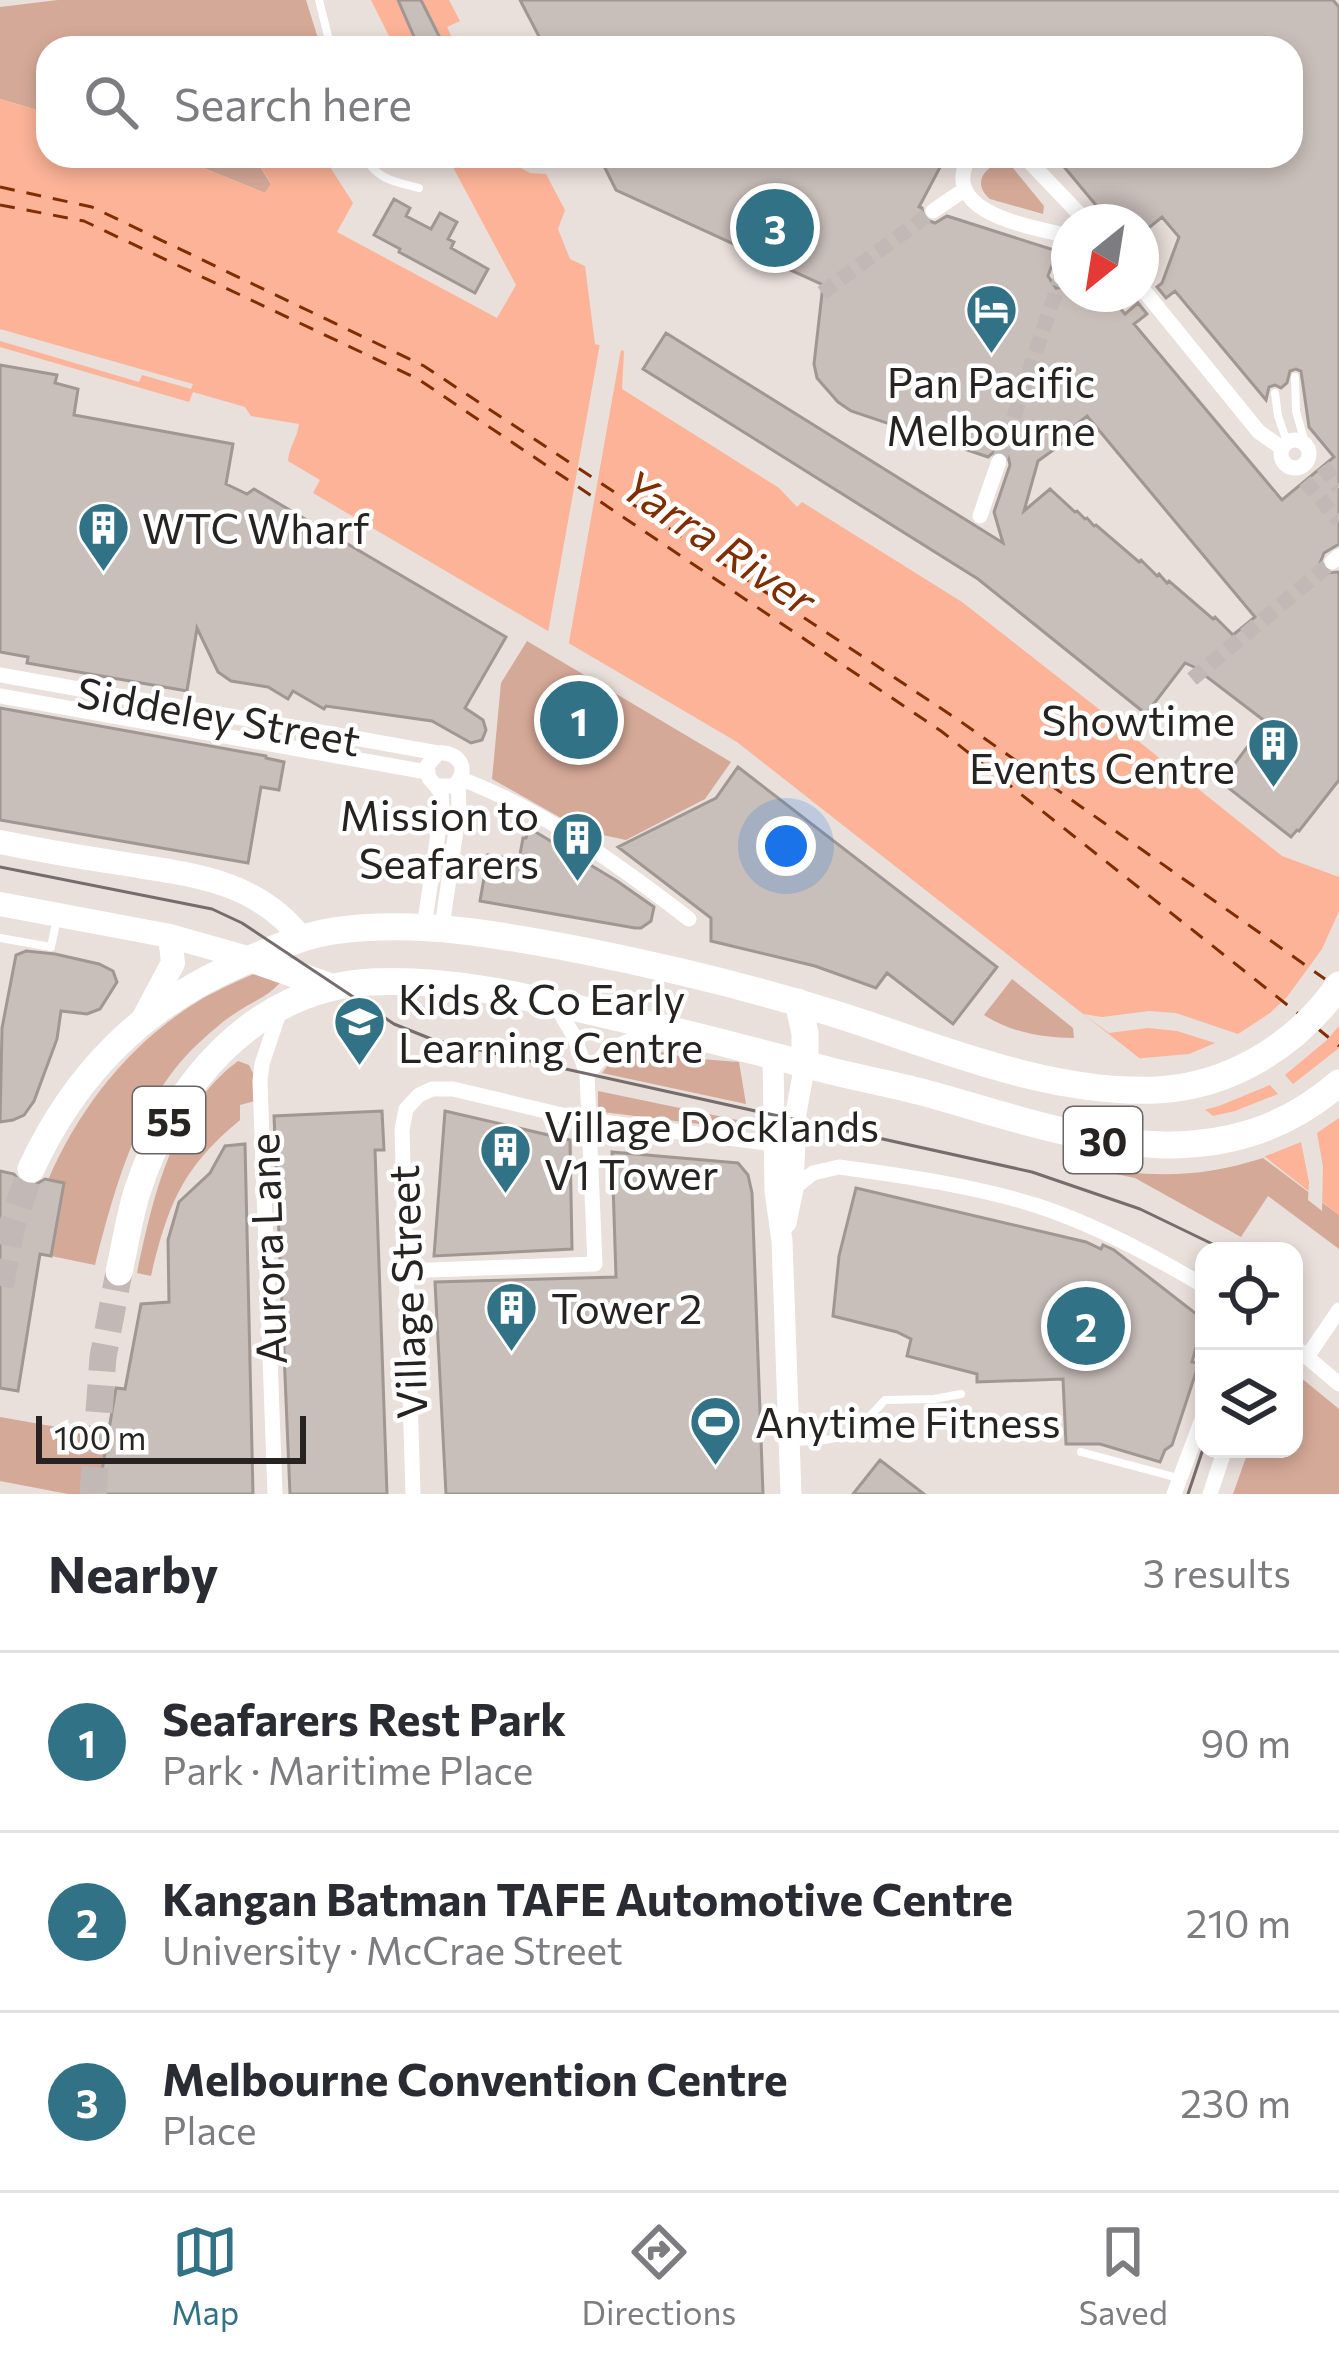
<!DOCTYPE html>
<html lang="en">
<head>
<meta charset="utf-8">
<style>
	:root { --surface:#fff; --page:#f2f2f3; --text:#2b2b33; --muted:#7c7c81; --line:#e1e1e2; --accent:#327286 }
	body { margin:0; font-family:Commissioner,sans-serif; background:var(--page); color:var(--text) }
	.controls { position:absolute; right:36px; bottom:36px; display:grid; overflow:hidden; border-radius:24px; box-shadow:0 6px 18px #0003 }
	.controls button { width:108px; height:108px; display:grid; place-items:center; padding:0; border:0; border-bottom:3px solid var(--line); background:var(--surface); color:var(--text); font:60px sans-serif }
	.compass { position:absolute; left:1051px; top:204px; width:108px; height:108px; border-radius:50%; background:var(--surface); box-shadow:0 6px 18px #0003; rotate:210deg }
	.scale { position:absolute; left:36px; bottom:30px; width:270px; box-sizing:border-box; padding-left:12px; border:6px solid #272322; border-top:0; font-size:33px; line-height:42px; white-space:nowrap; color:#272322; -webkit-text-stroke:9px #fff; paint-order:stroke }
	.you { position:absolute; left:786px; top:846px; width:42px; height:42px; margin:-30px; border:9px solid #fff; border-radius:50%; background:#1a73e8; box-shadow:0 0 0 18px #1a73e833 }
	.badge { display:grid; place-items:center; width:78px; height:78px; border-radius:50%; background:var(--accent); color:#fff; font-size:39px; font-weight:700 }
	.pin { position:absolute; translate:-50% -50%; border:6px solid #fff; box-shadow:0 3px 12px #0006 }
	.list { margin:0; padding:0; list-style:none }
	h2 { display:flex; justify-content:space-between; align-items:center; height:156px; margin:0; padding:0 48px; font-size:51px }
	h2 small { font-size:39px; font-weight:400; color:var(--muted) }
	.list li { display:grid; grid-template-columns:78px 1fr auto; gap:36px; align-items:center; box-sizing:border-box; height:180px; padding:0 48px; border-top:3px solid var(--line) }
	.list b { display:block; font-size:45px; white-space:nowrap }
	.list p { margin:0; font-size:39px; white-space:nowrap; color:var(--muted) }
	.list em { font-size:39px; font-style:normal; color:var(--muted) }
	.icon { flex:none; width:66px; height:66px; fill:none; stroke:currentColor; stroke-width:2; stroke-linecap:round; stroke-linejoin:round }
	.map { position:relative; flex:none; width:1339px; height:1494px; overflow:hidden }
	.search { position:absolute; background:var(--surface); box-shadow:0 6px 18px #0003; left:36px; right:36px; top:36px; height:132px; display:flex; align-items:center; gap:30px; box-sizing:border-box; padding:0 42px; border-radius:36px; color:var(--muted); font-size:45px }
	.sheet { height:696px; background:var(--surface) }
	nav { display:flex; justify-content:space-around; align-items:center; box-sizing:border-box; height:168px; border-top:3px solid var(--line); background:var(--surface); font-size:33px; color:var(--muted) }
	nav a { display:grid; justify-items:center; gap:6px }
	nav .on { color:var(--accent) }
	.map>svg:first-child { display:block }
	.green { fill:#d5a998 }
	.water { fill:#fcb397 }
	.pier { fill:#e9dfdb }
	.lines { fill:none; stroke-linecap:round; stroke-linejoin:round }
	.ferry { stroke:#802d01; stroke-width:3; stroke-dasharray:15 12; stroke-linecap:butt }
	.building { fill:#c8beba; stroke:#a09793; stroke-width:3; fill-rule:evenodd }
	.street-tunnel { stroke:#c2b9b6; stroke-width:15; stroke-dasharray:15 8; stroke-linecap:butt }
	.highway-tunnel { stroke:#c2b9b6; stroke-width:27; stroke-dasharray:27 14; stroke-linecap:butt }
	.lane { stroke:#fff; stroke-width:8 }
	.street { stroke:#fff; stroke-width:15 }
	.secondary { stroke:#fff; stroke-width:21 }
	.primary { stroke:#fff; stroke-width:24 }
	.highway { stroke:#fff; stroke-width:27 }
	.tram { stroke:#746d6b; stroke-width:3 }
	.labels { text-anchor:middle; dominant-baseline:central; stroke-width:9; stroke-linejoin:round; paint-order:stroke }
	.shield { fill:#fff; stroke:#686564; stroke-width:3 }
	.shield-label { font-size:39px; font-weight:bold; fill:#272322 }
	.poi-label { font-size:42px; fill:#272322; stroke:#fff; text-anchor:start }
	.street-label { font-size:42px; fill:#272322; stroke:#fff }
	.water-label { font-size:45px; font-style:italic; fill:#802d01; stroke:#fff }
</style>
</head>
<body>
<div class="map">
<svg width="1339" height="1494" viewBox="0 0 1339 1494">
	<rect width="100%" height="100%" fill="#e9dfdb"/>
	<path class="green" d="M 58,0 L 306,0 L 321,48 L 212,48 L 182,41 L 185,48 L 48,48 L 48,113 L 0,99 L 0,7 Z
		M 174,156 L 253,156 L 271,184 L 265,193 Z
		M 1001,163 L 1013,168 L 1044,206 L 1043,214 L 990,199 C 973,185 982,168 1001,163 Z
		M 527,641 L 731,762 L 705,799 L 626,840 L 584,831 L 492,779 L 501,683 Z
		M 265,969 L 282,980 C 270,996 253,1001 237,1012 C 224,1020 212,1031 201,1041 C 139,1096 115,1187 95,1265 L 51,1256 L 64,1184 L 48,1180 C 79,1108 130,1043 197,1002 C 218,989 243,979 265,969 Z
		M 1012,979 L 1073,1028 L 1074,1038 C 1043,1038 1010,1032 984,1015 Z
		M 639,1047 L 688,1058 L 739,1062 L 746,1104 L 602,1073 L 616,1054 Z
		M 238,1061 L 249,1065 L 254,1075 L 255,1101 L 240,1105 L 240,1120 C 182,1168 168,1205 151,1276 L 137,1273 C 153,1198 172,1110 238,1061 Z
		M 598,1091 L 747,1122 L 747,1130 L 603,1112 L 598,1106 Z
		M 1263,1158 L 1339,1215 L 1339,1249 L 1268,1196 L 1241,1237 L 1135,1178 L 1081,1167 C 1150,1176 1195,1180 1263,1158 Z
		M 1294,1372 L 1339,1409 L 1339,1494 L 1233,1494 L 1249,1449 L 1294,1449 Z
		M 0,1417 L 108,1436 L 98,1494 L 68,1494 L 0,1481 Z"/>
	<path class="water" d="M 371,0 L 449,0 L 460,21 L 447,27 L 457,48 L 395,48 Z
		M 0,99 L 48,113 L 48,156 L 174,156 L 265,193 L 271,183 L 253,156 L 323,156 L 353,203 L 337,232 L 497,318 L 516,285 L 447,156 L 517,156 L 521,168 L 530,173 L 546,174 L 565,210 L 558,229 L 570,259 L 585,266 L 595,344 L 624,351 L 622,389 L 779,488 L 797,507 L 802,502 L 962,602 L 1100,710 L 1097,717 L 1122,728 L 1282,856 L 1339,877 L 1339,1215 L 737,742 L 313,493 L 320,480 L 288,461 C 289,447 297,439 299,424 L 251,416 L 245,407 L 193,392 L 189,402 L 0,347 Z"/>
	<path class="pier" d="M 0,329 L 193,384 L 191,389 L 142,375 L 139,382 L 0,341 Z
		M 601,338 L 622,344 L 568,648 L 547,638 Z
		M 1339,911 L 1339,1026 L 1327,1040 L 1285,1075 L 1293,1084 L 1339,1048 L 1339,1118 L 1317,1133 L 1323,1166 L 1322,1211 L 1308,1200 L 1309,1182 L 1301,1142 L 1256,1160 L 1204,1118 L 1235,1111 L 1278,1094 L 1270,1085 L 1219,1106 L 1196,1112 L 1132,1059 L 1189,1054 L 1215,1043 L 1177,1031 L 1148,1028 L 1109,1033 L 1083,1014 L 1102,1017 L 1149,1011 L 1176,1013 L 1238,1034 L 1270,1013 L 1287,997 L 1322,949 Z"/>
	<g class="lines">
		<path class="ferry" d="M 0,187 L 92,207 L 424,366 L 957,719 L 1325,979
			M 0,205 L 84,221 L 418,379 L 941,731 L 1300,1015
			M 1317,1028 L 1339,1046"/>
	</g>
	<path class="building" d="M 398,0 L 421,0 L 445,48 L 419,48 Z
		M 520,0 L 1333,0 L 1339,7 L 1339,544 L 1324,553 L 1320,563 L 1327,573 L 1339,572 L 1339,780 L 1299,831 L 1297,830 L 1291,837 L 1221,782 L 1266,722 L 1194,667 L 1185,663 L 1146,714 L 978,579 L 643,369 L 666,333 L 1003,543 L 994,512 L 1010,465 L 1007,452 L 996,450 L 988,457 L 851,411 L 838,402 L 817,378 L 814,364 L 823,285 L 616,190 L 599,156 L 946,156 L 919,207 L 922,208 L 924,219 L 935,223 L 947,216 L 1057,251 L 1048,276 L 1056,288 L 1069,286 L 1069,294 L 1104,294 L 1111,297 L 1125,314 L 1138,303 L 1147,314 L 1134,324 L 1282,500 L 1334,457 L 1309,427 L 1301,371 L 1296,369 L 1290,371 L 1287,383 L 1281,388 L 1275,385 L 1269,387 L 1266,400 L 1175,291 L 1166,298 L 1157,287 L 1162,283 L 1179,237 L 1162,217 L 1141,234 L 1141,222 L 1110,222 L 1055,156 L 1291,156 L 1291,48 L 545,48 ZM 1087,416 L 1255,617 L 1233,635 L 1215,617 L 1213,619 L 1169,581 L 1167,583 L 1159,574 L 1157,576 L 1141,560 L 1139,562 L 1096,525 L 1094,526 L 1087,518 L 1085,519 L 1077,511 L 1075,512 L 1050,489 L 1024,511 L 1038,461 L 1066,441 L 1062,436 Z
		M 394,199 L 410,208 L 406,216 L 431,229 L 440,213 L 457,222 L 448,239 L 454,242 L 451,248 L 488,269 L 475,293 L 399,252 L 400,249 L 374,235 Z
		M 0,365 L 57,375 L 55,383 L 78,389 L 74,415 L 233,444 L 226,484 L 247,494 L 254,489 L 506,637 L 465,708 L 483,720 L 486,730 L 482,740 L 471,743 L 432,721 L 326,706 L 324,709 L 293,691 L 288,699 L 268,687 L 231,681 L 218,672 L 197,628 L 187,691 L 27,663 L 28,657 L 0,652 Z
		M 0,708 L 266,756 L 266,758 L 284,762 L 279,790 L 261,787 L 248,863 L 0,820 Z
		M 738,767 L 997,967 L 953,1024 L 887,973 L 876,988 L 815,966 L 711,941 L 711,918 L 618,847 L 716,798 Z
		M 529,828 L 617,881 L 654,907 L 651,921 L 641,928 L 635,928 L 480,901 L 488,855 L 519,860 L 523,838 L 526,838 Z
		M 26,951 L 55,954 L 99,964 L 113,971 L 117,982 L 100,1009 L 87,1014 L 61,1011 L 57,1039 L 34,1101 L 24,1115 L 13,1120 L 0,1122 L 2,1028 L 16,955 Z
		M 382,1111 L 384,1150 L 375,1150 L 387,1494 L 290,1494 L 274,1116 Z
		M 445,1111 L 570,1140 L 572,1249 L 434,1256 Z
		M 245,1144 L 253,1494 L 98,1494 L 116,1388 L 125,1389 L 141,1304 L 169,1302 L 168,1240 L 179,1202 L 210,1173 L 225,1146 Z
		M 612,1152 L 738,1163 L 748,1175 L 752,1193 L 763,1494 L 446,1494 L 435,1282 L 616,1277 Z
		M 0,1171 L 14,1174 L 22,1184 L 31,1187 L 45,1179 L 64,1183 L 51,1256 L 40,1254 L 18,1391 L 0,1388 Z
		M 856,1188 L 1086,1242 L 1101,1249 L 1103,1245 L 1114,1250 L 1204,1320 L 1204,1325 L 1197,1326 L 1199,1337 L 1192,1362 L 1199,1363 L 1172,1445 L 1165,1450 L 1160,1462 L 1100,1444 L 1066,1444 L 1063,1379 L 977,1382 L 977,1374 L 907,1356 L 911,1339 L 897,1332 L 833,1316 L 839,1256 Z
		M 880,1460 L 924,1494 L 853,1494 Z"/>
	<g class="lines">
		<path class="street-tunnel" d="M 822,293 L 933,211
			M 999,461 L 1061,277
			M 1323,466 L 1339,488
			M 1305,481 L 1339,521
			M 1192,679 L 1332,562"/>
		<path class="highway-tunnel" d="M 0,1286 L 12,1226 L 31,1169
			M 93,1494 L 103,1357 L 119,1272"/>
		<path class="lane" d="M 319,0 L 331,48
			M 365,156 C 376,180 396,182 419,188
			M 1295,377 L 1296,411 L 1305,443
			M 1275,393 L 1278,416 L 1287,442
			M 0,938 L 51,947 L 57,918
			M 793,1442 C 846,1440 849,1439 885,1400 L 934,1399 L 961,1394
			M 1081,1452 L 1178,1478"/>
		<path class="street" d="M 970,156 C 936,213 1032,227 1069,236
			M 1024,156 L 1087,222
			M 933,211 L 964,190
			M 1061,277 L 1069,255
			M 1141,287 L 1259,432 L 1282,448
			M1281 454a14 14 0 1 1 28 0a14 14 0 1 1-28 0Z
			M 980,516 L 999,461
			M 1332,562 L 1339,556
			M 0,675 L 438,753 C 460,751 471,771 453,786 L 436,786 L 429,778 L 427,766 L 438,753
			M 0,696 L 427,772
			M 461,779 C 542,809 620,866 689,919
			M 424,927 L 442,807 L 441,793 L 436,786
			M 442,927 L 459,810 L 458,782
			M 587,1075 L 608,1050 L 653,1030
			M 793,1189 L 813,1173 L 839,1167 C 905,1176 975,1186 1038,1206 C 1096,1225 1152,1255 1204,1286
			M 404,1271 L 595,1264 L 587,1075 L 575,1038 L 555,1004
			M 1294,1346 L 1339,1384
			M 1307,1357 L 1339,1310
			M 275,1494 L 260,1081 L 262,1064 L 280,1010
			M 413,1494 L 402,1130 L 406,1109 L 419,1095 L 432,1089 L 453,1089 L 579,1119 L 775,1144
			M 1174,1494 L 1204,1414
			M 1210,1494 L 1225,1449"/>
		<path class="secondary" d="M 773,1055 L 775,1191 L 782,1241 L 791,1494
			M 786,1223 L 793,1189 L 796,1113 L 805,1064"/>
		<path class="primary" d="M 0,842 C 39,850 79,857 119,863 C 187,874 256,879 301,938
			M 0,904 L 170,936 L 251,959
			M 142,1021 L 173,963 L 170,936"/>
		<path class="highway" d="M 251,959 L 331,987
			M 798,1002 L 805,1033 L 805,1064
			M 31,1169 C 75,1074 142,1006 239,964 C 269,951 300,936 333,931 C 418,919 502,935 585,951 C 680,970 774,993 866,1024 C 958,1055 1058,1094 1157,1090 C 1231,1086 1297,1045 1339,985
			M 119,1272 C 125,1246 129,1218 137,1192 C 171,1086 255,987 372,982 C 454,978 536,999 615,1017 C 689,1033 762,1053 835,1072 C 868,1080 901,1086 933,1095 C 1070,1134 1215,1190 1339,1083"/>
		<path class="tram" d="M 0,867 L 212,909 L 242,923 L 394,1024 L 434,1040 L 1032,1172 L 1140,1209 L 1227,1251
			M 1188,1494 L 1204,1446"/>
	</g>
	<defs>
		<symbol id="hotel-pin" viewBox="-11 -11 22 30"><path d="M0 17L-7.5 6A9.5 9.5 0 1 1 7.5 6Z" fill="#327286" stroke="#fff"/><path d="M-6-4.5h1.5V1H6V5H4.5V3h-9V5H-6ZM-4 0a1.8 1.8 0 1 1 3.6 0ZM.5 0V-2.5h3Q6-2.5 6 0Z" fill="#fff"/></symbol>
		<symbol id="building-pin" viewBox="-11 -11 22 30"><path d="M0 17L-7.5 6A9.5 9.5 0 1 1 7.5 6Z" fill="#327286" stroke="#fff"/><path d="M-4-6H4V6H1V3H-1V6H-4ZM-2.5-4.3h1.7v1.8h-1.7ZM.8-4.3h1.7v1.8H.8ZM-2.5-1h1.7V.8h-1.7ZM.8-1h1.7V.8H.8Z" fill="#fff"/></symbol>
		<symbol id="school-pin" viewBox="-11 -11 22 30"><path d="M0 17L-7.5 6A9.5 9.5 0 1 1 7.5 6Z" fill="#327286" stroke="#fff"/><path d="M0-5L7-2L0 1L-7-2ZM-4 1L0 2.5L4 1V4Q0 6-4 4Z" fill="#fff"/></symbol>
		<symbol id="stadium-pin" viewBox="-11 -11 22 30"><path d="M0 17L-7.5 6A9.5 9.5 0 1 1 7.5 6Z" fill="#327286" stroke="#fff"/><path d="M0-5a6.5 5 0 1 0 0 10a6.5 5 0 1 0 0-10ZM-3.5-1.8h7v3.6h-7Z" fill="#fff"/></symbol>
	</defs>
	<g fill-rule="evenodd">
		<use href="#hotel-pin" x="962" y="280" width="59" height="81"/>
		<use href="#building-pin" x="74" y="498" width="59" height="81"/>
		<use href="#building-pin" x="1244" y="714" width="59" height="81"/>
		<use href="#building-pin" x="548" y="808" width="59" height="81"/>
		<use href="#school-pin" x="330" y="992" width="59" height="81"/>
		<use href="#building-pin" x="476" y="1120" width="59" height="81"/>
		<use href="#building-pin" x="482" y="1278" width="59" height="81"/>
		<use href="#stadium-pin" x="686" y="1392" width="59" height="81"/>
	</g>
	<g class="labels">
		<g class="shield">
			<rect x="133" y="1087" width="72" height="66" rx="9"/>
			<rect x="1064" y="1107" width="78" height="66" rx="9"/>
		</g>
		<g class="shield-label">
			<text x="169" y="1120">55</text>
			<text x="1103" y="1140">30</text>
		</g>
		<g class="poi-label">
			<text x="991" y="381" text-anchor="middle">Pan Pacific<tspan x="991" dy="48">Melbourne</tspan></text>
			<text x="142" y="527">WTC Wharf</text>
			<text x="1235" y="719" text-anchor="end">Showtime<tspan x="1235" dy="48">Events Centre</tspan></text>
			<text x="539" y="814" text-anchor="end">Mission to<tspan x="539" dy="48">Seafarers</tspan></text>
			<text x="398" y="998">Kids &amp; Co Early<tspan x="398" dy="48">Learning Centre</tspan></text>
			<text x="544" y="1125">Village Docklands<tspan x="544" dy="48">V1 Tower</tspan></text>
			<text x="551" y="1307">Tower 2</text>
			<text x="755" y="1421">Anytime Fitness</text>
		</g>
		<g class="street-label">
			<text transform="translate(219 715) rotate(10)">Siddeley Street</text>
			<text transform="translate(266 1249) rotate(-92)">Aurora Lane</text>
			<text transform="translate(406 1292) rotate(-92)">Village Street</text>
		</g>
		<g class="water-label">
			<text transform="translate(720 541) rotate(34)">Yarra River</text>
		</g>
	</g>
</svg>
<div class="controls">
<button><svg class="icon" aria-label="locate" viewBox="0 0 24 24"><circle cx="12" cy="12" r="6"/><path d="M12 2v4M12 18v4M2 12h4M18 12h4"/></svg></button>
<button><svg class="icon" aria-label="layers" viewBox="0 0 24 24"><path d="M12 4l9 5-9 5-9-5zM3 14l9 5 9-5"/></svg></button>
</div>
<svg class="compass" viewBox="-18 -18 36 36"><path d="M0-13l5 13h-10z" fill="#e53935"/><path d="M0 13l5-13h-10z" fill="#7c7c81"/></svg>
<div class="scale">100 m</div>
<div class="you"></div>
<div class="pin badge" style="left:579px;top:720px">1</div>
<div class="pin badge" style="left:1086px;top:1326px">2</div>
<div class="pin badge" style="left:775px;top:228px">3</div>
<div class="search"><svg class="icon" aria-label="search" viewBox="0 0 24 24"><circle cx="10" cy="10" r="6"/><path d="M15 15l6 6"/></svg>Search here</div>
</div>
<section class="sheet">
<h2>Nearby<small>3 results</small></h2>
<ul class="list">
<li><span class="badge">1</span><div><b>Seafarers Rest Park</b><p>Park · Maritime Place</p></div><em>90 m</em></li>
<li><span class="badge">2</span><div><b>Kangan Batman TAFE Automotive Centre</b><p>University · McCrae Street</p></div><em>210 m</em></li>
<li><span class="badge">3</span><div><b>Melbourne Convention Centre</b><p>Place</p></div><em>230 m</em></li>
</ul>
</section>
<nav>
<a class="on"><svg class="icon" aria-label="map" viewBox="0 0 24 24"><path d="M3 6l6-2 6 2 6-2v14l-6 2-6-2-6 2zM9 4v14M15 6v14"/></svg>Map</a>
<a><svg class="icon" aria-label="directions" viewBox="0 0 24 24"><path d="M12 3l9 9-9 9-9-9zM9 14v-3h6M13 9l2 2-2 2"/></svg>Directions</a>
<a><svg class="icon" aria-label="saved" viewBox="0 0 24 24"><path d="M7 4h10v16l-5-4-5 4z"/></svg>Saved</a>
</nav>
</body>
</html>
